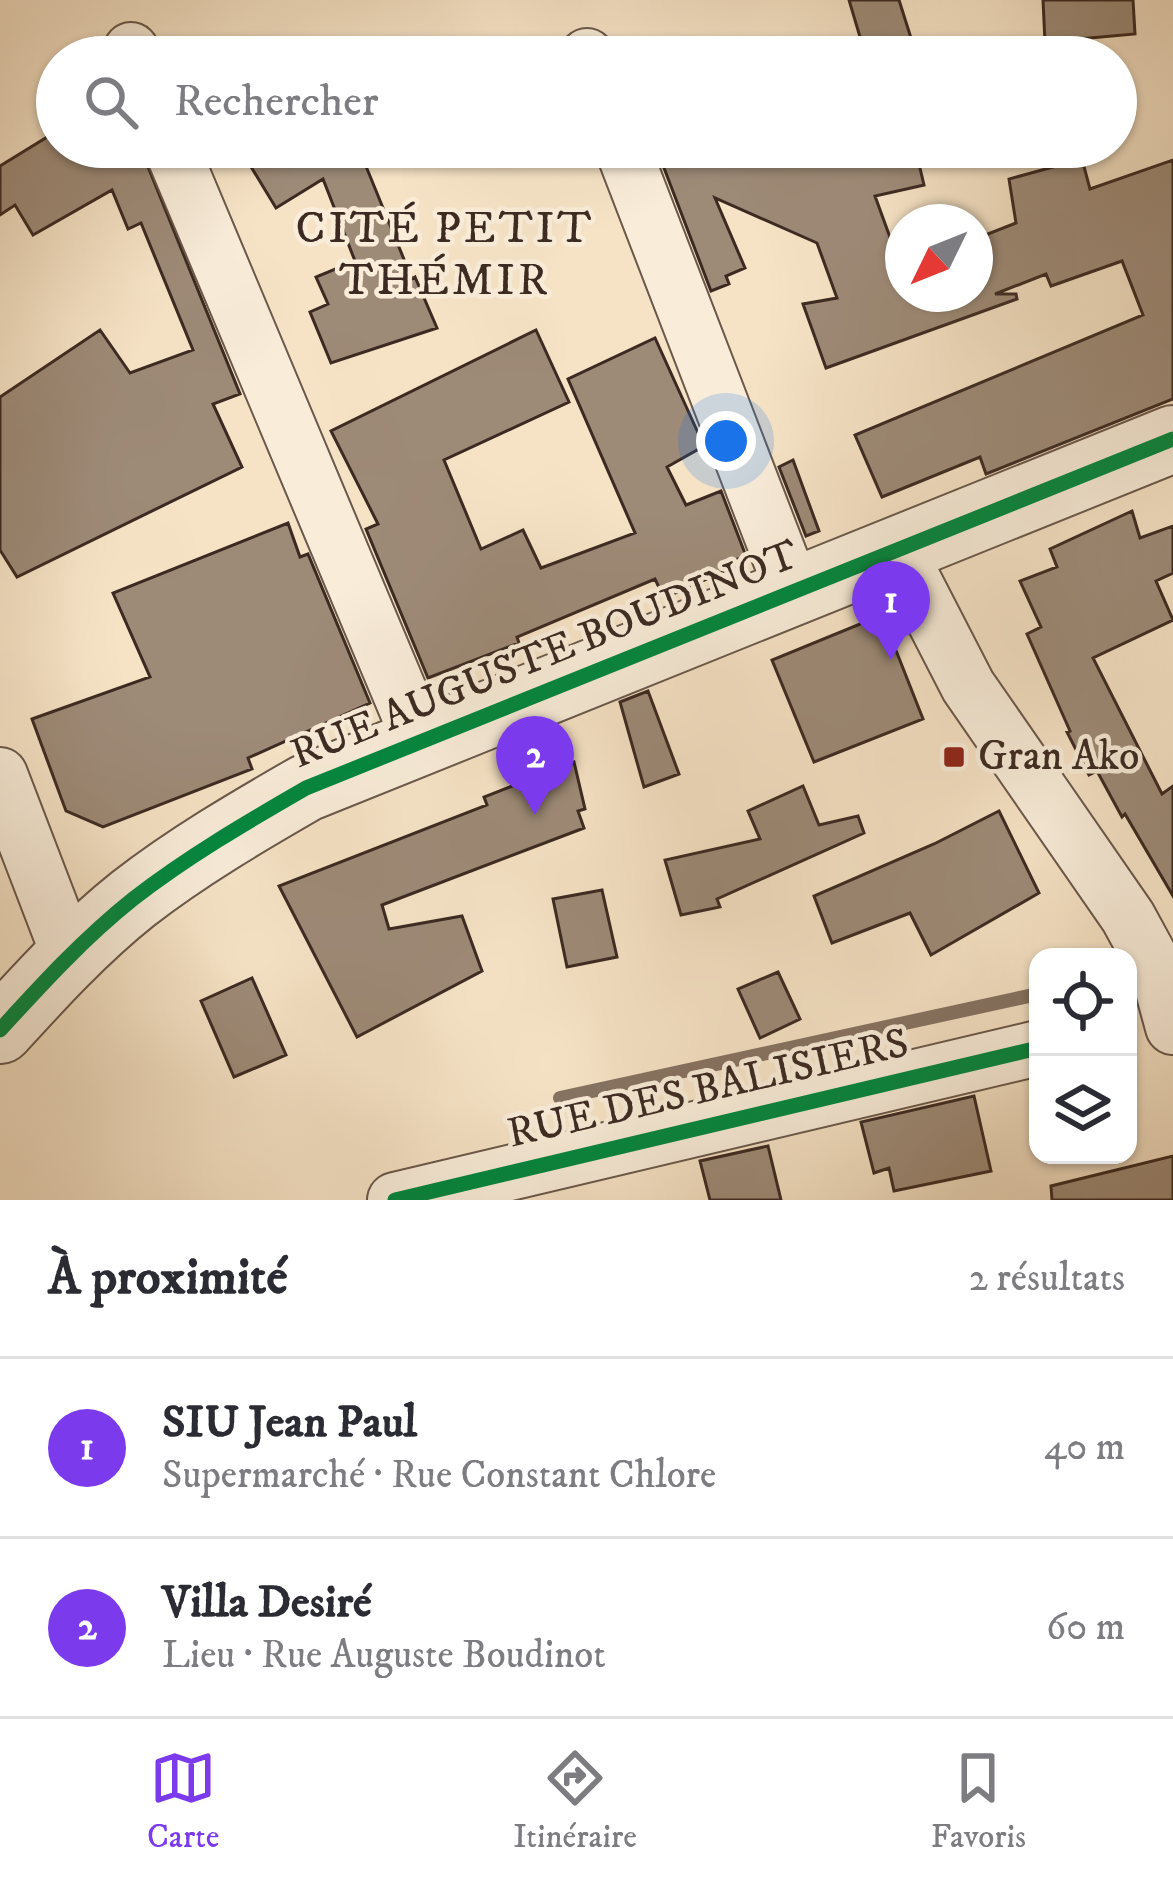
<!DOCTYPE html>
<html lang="fr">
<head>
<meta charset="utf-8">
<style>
	:root { --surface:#fff; --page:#f7f7f7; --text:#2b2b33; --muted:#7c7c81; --line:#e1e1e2; --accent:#7c3aed }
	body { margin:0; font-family:"IM FELL DW Pica",serif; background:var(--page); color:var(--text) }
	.controls { position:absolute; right:36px; bottom:36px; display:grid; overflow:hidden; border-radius:24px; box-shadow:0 3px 9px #0004 }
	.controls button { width:108px; height:108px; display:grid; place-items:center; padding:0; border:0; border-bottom:3px solid var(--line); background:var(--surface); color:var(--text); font:60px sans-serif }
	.compass { position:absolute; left:885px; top:204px; width:108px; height:108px; border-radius:50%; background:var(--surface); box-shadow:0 3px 9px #0004; rotate:227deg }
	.you { position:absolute; left:726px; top:441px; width:42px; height:42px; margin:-30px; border:9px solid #fff; border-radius:50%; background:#1a73e8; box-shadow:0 0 0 18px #1a73e833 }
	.badge { display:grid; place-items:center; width:78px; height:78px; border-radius:50%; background:var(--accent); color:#fff; font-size:39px; font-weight:700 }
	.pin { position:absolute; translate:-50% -99px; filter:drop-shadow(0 3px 6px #0008) }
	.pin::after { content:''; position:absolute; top:63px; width:42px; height:36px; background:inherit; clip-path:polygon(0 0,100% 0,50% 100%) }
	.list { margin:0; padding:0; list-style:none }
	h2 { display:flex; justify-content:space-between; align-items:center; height:156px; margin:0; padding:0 48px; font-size:51px }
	h2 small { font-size:39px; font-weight:400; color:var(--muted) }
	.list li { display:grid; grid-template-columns:78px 1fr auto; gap:36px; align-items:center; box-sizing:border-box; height:180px; padding:0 48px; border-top:3px solid var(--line) }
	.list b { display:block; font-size:45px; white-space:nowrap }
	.list p { margin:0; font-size:39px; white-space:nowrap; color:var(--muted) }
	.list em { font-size:39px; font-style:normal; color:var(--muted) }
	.icon { flex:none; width:66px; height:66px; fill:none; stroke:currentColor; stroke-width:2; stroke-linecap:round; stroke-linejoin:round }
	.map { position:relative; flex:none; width:1173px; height:1200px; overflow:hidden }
	.search { position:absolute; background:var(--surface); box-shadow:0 3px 9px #0004; left:36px; right:36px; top:36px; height:132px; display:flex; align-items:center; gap:30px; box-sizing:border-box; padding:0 42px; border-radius:66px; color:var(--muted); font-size:45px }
	.sheet { height:516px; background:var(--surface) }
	nav { display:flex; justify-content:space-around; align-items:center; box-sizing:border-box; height:168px; border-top:3px solid var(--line); background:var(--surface); font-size:33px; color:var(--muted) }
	nav a { display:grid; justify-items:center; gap:6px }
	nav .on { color:var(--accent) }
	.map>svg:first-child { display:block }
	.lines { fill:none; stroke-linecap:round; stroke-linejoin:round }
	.stream { stroke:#867363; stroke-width:14 }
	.building { fill:#9d8a77; stroke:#3c2a22; stroke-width:3 }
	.minor-casing { stroke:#6a584b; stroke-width:58 }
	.tertiary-casing { stroke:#6a584b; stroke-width:70 }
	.minor { stroke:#f9edda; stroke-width:54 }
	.tertiary { stroke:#f9edda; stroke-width:66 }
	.cycleway-casing { stroke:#f9edda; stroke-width:22 }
	.cycleway { stroke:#00873e; stroke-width:15 }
	.poi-dot { fill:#8f2418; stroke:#f9edda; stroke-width:4.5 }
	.labels { text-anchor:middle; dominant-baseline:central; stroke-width:9; stroke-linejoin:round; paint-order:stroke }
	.street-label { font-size:42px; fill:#3c2a22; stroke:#f9edda }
	.poi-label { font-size:42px; fill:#3c2a22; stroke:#f9edda; text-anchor:start }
	.neighbourhood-label { font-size:45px; letter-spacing:3px; fill:#3c2a22; stroke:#f9edda }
</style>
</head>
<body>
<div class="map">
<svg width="1173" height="1200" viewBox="0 0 1173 1200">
	<rect width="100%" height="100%" fill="#f6e3c6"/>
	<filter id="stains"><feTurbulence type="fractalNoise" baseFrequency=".00167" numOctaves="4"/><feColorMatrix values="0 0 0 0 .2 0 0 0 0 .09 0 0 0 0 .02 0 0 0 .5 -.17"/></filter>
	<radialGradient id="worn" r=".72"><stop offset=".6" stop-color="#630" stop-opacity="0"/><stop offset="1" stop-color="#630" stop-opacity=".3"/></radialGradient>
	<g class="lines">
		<path class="stream" d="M 560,1098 L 1038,994"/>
	</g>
	<path class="building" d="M 849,0 L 899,0 L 917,57 L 866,57 Z
		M 1043,0 L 1133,0 L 1135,34 L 1045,42 Z
		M 57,131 L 57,147 L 140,147 L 240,394 L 213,404 L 242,467 L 17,577 L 0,550 L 0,397 L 100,330 L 130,373 L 193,350 L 141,223 L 128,229 L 112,190 L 33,235 L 15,205 L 0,215 L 0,166 Z
		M 239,147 L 373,147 L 361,154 L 412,279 L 415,277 L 437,328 L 331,363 L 310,312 L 328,304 L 316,277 L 355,261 L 323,179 L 276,208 Z
		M 656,147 L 915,147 L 924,185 L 875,196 L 903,273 L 903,294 L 975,294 L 975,239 L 1016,223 L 1009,179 L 1082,159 L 1090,189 L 1173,160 L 1173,399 L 986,474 L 980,457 L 882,497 L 855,435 L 1143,315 L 1122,261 L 1051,286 L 1046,274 L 995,294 L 1016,294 L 1017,299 L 826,368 L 803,304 L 837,298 L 817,243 L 715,198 L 745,268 L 726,276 L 729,284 L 711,291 Z
		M 536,330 L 569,402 L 444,460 L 481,549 L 523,530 L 541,568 L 635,533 L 568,379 L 655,338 L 704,446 L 667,467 L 686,505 L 721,491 L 746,556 L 735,560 L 738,565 L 664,598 L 655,579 L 517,637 L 519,643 L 428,678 L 366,529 L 378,524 L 331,431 Z
		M 793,460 L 819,531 L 806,536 L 779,467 Z
		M 1132,511 L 1140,538 L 1173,526 L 1173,573 L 1156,581 L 1173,620 L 1093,658 L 1162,794 L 1173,786 L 1173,896 L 1125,814 L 1122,817 L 1097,771 L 1089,775 L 1067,732 L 1070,731 L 1027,634 L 1041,627 L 1020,581 L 1057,567 L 1050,549 Z
		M 288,523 L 300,557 L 308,554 L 370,703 L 248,758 L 252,769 L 103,827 L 66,811 L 32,719 L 150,677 L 113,593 Z
		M 882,615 L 923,719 L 814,762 L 772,660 Z
		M 648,691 L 679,774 L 644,787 L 620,702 Z
		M 574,762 L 585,809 L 578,811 L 584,828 L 382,905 L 389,929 L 462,916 L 482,971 L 357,1037 L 279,886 L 487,805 L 484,797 Z
		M 803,786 L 819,825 L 858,816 L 864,833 L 717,899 L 720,907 L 681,915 L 665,860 L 760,839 L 748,811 Z
		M 999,811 L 1039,893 L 931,955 L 910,913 L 832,943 L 814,896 L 934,844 Z
		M 602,890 L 617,957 L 567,967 L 553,899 Z
		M 778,972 L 800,1019 L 760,1038 L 738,989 Z
		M 252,978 L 286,1055 L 234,1077 L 201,1001 Z
		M 974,1096 L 991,1171 L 894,1191 L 889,1168 L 874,1173 L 861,1122 Z
		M 768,1146 L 781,1200 L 710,1200 L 700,1161 Z
		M 1173,1156 L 1173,1200 L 1052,1200 L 1051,1186 Z"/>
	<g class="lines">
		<defs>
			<path id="minor" d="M 131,50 L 134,57
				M 587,56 L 587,57
				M 171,147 L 421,743
				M 622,147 L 793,591
				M 899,552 L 968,686 L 1128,917 L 1158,972 L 1173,1027
				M 0,775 L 69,955
				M 395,1200 L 1038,1048"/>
			<path id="tertiary" d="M 0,1030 C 42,984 84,938 133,899 C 187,857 247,822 306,788 L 1173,439"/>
		</defs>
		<use href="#minor" class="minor-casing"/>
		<use href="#tertiary" class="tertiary-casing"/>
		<use href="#minor" class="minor"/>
		<use href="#tertiary" class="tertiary"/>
		<defs>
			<path id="cycleway" d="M 0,1030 C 42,984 84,938 133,899 C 187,857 247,822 306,788 L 1173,439
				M 395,1200 L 1038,1048"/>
		</defs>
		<use href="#cycleway" class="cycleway-casing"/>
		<use href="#cycleway" class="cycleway"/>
	</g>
	<rect class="poi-dot" x="942" y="745" width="24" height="24" rx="6"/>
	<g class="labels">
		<g class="street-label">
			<text transform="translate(545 655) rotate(-22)">RUE AUGUSTE BOUDINOT</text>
			<text transform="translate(708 1089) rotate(-13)">RUE DES BALISIERS</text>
		</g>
		<g class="poi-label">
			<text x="978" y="757">Gran Ako</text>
		</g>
		<g class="neighbourhood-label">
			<text x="445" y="229">CITÉ PETIT<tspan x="445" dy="52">THÉMIR</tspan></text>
		</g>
	</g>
	<rect width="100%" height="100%" filter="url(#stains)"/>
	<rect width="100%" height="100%" fill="url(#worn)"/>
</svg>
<div class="controls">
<button><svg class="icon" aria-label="locate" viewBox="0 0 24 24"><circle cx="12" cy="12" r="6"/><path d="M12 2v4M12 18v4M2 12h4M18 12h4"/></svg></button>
<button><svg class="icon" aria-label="layers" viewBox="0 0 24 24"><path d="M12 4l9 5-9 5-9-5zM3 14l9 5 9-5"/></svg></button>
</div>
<svg class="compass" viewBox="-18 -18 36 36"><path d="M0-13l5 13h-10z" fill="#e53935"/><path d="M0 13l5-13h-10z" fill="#7c7c81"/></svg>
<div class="you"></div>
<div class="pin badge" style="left:891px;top:660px">1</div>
<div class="pin badge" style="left:535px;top:815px">2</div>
<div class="search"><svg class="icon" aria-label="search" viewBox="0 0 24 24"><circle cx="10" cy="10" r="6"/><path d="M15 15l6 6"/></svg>Rechercher</div>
</div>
<section class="sheet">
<h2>À proximité<small>2 résultats</small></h2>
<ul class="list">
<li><span class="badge">1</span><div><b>SIU Jean Paul</b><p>Supermarché · Rue Constant Chlore</p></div><em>40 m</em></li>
<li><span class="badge">2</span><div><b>Villa Desiré</b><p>Lieu · Rue Auguste Boudinot</p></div><em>60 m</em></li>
</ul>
</section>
<nav>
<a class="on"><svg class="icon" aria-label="map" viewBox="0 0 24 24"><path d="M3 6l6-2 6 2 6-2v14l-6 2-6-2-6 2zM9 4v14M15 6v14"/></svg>Carte</a>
<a><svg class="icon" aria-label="directions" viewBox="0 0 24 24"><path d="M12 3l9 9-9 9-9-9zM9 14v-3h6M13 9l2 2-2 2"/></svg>Itinéraire</a>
<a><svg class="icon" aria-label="saved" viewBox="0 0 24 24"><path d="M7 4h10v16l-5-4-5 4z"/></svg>Favoris</a>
</nav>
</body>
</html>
